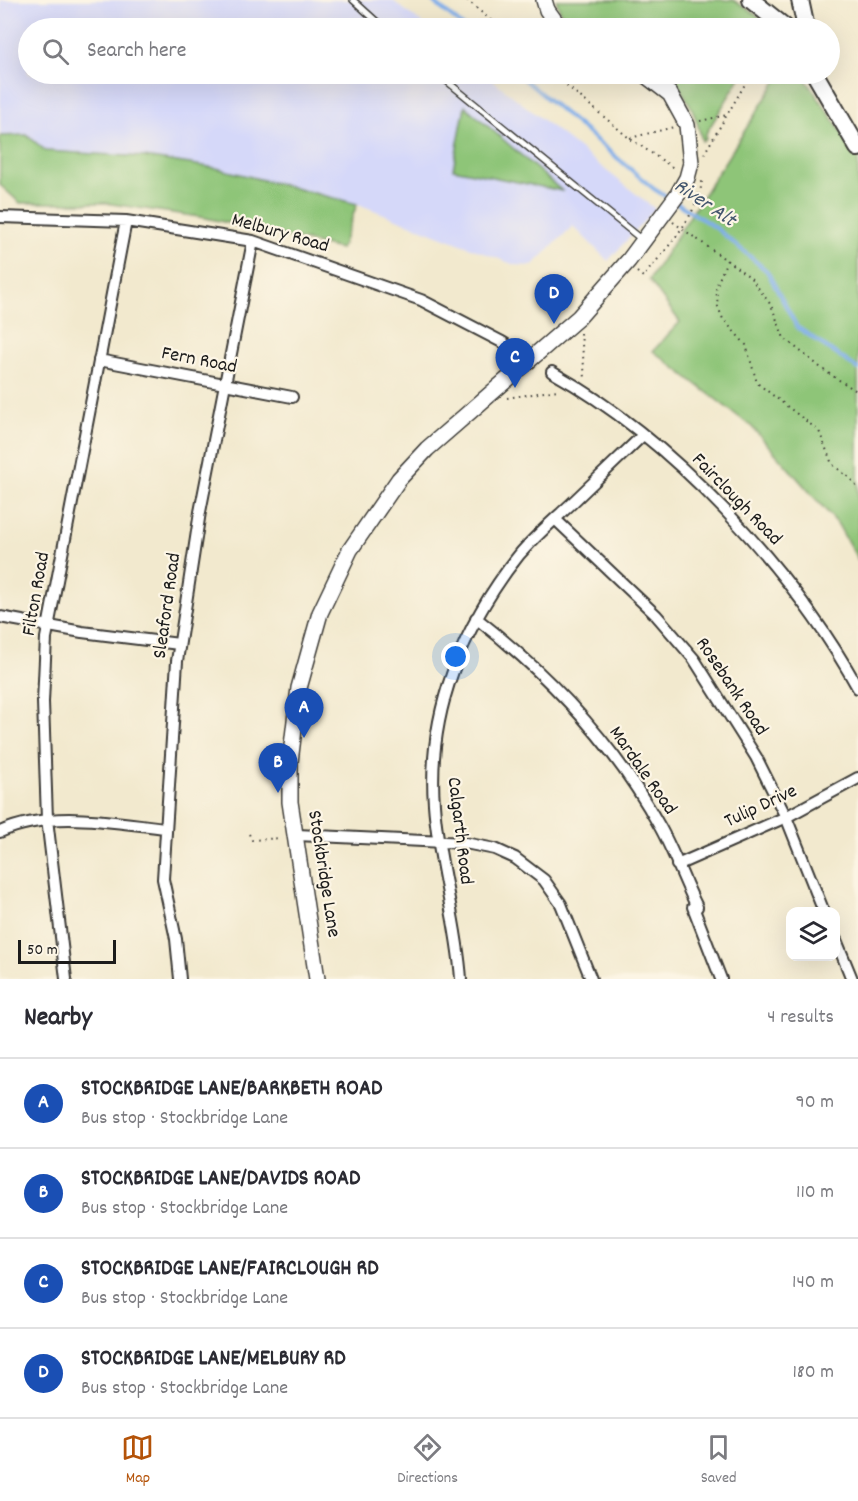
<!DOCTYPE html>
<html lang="en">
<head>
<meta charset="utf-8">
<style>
	:root { --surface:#fff; --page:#f2f2f3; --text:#2b2b33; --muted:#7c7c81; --line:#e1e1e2; --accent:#b45309 }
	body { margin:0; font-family:Dekko,sans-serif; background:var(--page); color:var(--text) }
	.controls { position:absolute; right:18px; bottom:18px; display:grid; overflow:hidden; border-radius:12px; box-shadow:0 6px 24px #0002 }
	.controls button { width:54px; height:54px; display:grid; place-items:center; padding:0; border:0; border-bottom:2px solid var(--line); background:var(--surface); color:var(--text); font:30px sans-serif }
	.scale { position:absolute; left:18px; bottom:15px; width:98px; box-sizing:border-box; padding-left:6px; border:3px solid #1c1c1c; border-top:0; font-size:16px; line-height:21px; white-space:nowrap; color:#1c1c1c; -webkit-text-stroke:4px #fcf5e5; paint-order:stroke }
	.you { position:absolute; left:456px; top:657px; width:21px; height:21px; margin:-15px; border:4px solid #fff; border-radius:50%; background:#1a73e8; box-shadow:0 0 0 9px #1a73e833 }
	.badge { display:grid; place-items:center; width:39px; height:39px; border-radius:50%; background:var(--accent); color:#fff; font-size:20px; font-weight:700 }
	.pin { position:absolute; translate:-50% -50px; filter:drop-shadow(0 2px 3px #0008) }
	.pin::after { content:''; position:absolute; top:32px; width:21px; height:18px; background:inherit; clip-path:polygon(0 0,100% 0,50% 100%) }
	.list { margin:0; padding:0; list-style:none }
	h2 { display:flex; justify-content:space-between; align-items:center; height:78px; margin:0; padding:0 24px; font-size:26px }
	h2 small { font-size:20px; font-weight:400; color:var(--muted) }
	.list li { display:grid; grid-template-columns:39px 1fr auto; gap:18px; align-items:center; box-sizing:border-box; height:90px; padding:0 24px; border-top:2px solid var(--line) }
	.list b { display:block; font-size:22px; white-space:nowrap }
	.list p { margin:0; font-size:20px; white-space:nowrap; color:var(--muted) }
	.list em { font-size:20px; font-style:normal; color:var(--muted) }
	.icon { flex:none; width:33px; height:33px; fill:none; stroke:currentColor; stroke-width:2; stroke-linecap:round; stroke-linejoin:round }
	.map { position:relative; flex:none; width:858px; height:979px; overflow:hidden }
	.search { position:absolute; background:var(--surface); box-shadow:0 6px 24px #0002; left:18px; right:18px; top:18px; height:66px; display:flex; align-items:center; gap:15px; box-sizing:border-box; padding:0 21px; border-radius:33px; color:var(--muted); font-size:22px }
	.sheet { height:438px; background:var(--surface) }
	nav { display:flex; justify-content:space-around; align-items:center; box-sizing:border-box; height:84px; border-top:2px solid var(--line); background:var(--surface); font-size:16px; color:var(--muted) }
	nav a { display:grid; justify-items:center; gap:3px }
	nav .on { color:var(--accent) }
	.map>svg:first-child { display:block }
	.built { fill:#d5d8f9 }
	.green { fill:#8ec578; stroke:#55704a; stroke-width:1.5 }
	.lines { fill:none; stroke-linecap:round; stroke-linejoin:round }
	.stream { stroke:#7faeea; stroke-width:4 }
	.lane-casing { stroke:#3c3b37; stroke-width:8 }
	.street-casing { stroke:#3c3b37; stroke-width:14 }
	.secondary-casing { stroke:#3c3b37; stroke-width:18 }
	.primary-casing { stroke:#3c3b37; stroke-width:20 }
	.path { stroke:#3c3b37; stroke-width:2; stroke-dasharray:1.5 4.5; stroke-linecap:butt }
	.lane { stroke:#fff; stroke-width:5 }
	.street { stroke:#fff; stroke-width:10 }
	.secondary { stroke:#fff; stroke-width:15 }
	.primary { stroke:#fff; stroke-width:16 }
	.labels { text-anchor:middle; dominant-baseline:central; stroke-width:4.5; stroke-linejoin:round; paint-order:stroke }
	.street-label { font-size:20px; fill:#1c1c1c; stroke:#fcf5e5 }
	.water-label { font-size:21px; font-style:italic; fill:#44566e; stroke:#fcf5e5 }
</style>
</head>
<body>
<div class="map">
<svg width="858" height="979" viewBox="0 0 858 979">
	<rect width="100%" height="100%" fill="#fcf5e5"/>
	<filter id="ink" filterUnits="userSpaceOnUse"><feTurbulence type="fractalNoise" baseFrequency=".0167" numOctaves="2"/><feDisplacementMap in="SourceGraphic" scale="12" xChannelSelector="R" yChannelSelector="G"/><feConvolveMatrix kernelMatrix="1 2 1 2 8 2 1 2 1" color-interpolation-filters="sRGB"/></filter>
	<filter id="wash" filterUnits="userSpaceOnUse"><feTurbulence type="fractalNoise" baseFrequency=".008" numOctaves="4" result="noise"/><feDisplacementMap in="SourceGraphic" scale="24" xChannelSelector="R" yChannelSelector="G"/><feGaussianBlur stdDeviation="1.35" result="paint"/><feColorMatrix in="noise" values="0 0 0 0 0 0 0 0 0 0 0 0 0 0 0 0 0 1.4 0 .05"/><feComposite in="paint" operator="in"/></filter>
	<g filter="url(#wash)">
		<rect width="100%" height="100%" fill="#f2e9ce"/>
		<path class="built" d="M 0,0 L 392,0 L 428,28 L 28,28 L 28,74 L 485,74 L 655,209 L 608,261 L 573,226 L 532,266 L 515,265 L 358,204 L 216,168 L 144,157 L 46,151 L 27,135 L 0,136 Z"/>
		<path class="green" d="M 556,0 L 733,0 L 757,15 L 766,27 L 576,28 L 561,13 Z
			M 665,74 L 737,74 L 740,78 L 705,135 L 706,139 L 702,141 C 696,114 687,91 665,74 Z
			M 781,74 L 802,74 L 858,156 L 858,560 L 837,523 L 752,427 L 653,351 L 680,322 L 649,280 Z
			M 465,106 L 562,191 L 453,169 Z
			M 27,135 L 46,151 L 144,157 L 216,168 L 357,204 L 341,249 L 206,218 L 105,203 L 20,203 L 0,185 L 0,136 Z"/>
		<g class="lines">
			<path class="stream" d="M 431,0 L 465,28
				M 518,74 L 654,189 L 670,199
				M 677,203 L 716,228 L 767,271 L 797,327 L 858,369"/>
		</g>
	</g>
	<g filter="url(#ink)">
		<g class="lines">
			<defs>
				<path id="lane" d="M 353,0 L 384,28
					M 438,74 L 642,240"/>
				<path id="street" d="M 0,217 L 126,221 L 253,241 L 421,300 L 502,342 L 518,352 L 527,362
					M 99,360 L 292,397
					M 552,372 C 672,439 792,569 858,688
					M 555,519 L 656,615 L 694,659 L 756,757 L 786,817 L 824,912
					M 0,617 L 82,632 L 179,644
					M 476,618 C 549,675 615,745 660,827 C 674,852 684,881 697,907 L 693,907 L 721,979
					M 0,832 C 50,809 112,822 165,828
					M 297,835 L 465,843 L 495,849 L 515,858 L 544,880 L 561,904 L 591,979
					M 677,865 L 786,817 L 858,778
					M 836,940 L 852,979
					M 66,979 L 47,819 L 43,702 L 46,638 L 126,221
					M 180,979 L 176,939 L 163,879 L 177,661 L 200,512 L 253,241
					M 461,979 C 457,920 438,863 434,804 C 427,713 463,625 519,555 C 534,537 553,521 571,504 C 595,481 619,458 643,435"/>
				<path id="secondary" d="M 544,0 L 547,10 L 560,28
					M 317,979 L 290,802 L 290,762 L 299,688 L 320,613 L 350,550 L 399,479 L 427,449 L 579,317 L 629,260 L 678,194 L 687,178 L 691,163 L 687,125 L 670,94 L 644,74"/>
				<path id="primary" d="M 751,0 L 786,28
					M 800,0 L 806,28
					M 815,74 L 858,148"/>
			</defs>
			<use href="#lane" class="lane-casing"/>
			<use href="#street" class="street-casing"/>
			<use href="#secondary" class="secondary-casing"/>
			<use href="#primary" class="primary-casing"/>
			<path class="path" d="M 467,0 L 500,28
				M 553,74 L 629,138 L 675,169
				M 700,121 L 727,115
				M 630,138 L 674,127
				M 704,154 L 751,74
				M 673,222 L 750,277 L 771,305 L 784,338 L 825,371 L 858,392
				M 727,260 L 716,287 L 718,307 L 723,319 L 746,345 L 757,383 L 819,431 L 832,464 L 852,480 L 858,489
				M 637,272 L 643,277 C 665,250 698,216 702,181
				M 581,333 L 585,378
				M 507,398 L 557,390
				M 249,834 L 252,840 L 282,838"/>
			<use href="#lane" class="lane"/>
			<use href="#street" class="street"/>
			<use href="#secondary" class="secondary"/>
			<use href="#primary" class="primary"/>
		</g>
	</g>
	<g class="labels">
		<g class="street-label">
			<text transform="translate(280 234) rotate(16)">Melbury Road</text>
			<text transform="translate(199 361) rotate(11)">Fern Road</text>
			<text transform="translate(736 500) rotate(46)">Fairclough Road</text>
			<text transform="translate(37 594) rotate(-80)">Filton Road</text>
			<text transform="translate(168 606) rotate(-82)">Sleaford Road</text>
			<text transform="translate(731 687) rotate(56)">Rosebank Road</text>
			<text transform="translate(642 771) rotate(55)">Mardale Road</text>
			<text transform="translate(761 807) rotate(-25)">Tulip Drive</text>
			<text transform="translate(459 831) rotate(83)">Calgarth Road</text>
			<text transform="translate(323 874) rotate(81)">Stockbridge Lane</text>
		</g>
		<g class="water-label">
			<text transform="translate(704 204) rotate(34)">River Alt</text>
		</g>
	</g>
</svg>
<div class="controls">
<button><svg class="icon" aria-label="layers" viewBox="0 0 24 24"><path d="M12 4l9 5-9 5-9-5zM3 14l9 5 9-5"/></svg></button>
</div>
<div class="scale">50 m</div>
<div class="you"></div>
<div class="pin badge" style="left:304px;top:738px;background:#1a4fb4">A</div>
<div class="pin badge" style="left:278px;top:793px;background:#1a4fb4">B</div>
<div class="pin badge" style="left:515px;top:388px;background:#1a4fb4">C</div>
<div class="pin badge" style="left:554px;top:324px;background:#1a4fb4">D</div>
<div class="search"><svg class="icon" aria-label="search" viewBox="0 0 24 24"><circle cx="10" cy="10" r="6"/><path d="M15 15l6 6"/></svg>Search here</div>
</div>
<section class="sheet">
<h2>Nearby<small>4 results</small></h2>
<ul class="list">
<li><span class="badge" style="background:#1a4fb4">A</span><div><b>STOCKBRIDGE LANE/BARKBETH ROAD</b><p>Bus stop · Stockbridge Lane</p></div><em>90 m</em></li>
<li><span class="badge" style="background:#1a4fb4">B</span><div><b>STOCKBRIDGE LANE/DAVIDS ROAD</b><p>Bus stop · Stockbridge Lane</p></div><em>110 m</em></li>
<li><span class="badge" style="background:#1a4fb4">C</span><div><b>STOCKBRIDGE LANE/FAIRCLOUGH RD</b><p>Bus stop · Stockbridge Lane</p></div><em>140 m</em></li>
<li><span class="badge" style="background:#1a4fb4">D</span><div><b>STOCKBRIDGE LANE/MELBURY RD</b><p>Bus stop · Stockbridge Lane</p></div><em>180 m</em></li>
</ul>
</section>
<nav>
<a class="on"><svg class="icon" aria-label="map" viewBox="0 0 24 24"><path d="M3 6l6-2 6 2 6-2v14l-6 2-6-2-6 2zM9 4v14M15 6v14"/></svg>Map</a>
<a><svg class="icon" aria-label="directions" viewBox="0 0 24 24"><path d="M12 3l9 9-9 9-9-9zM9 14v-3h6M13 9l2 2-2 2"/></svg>Directions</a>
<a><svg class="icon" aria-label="saved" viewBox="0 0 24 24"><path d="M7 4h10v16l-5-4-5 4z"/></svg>Saved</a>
</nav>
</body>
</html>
